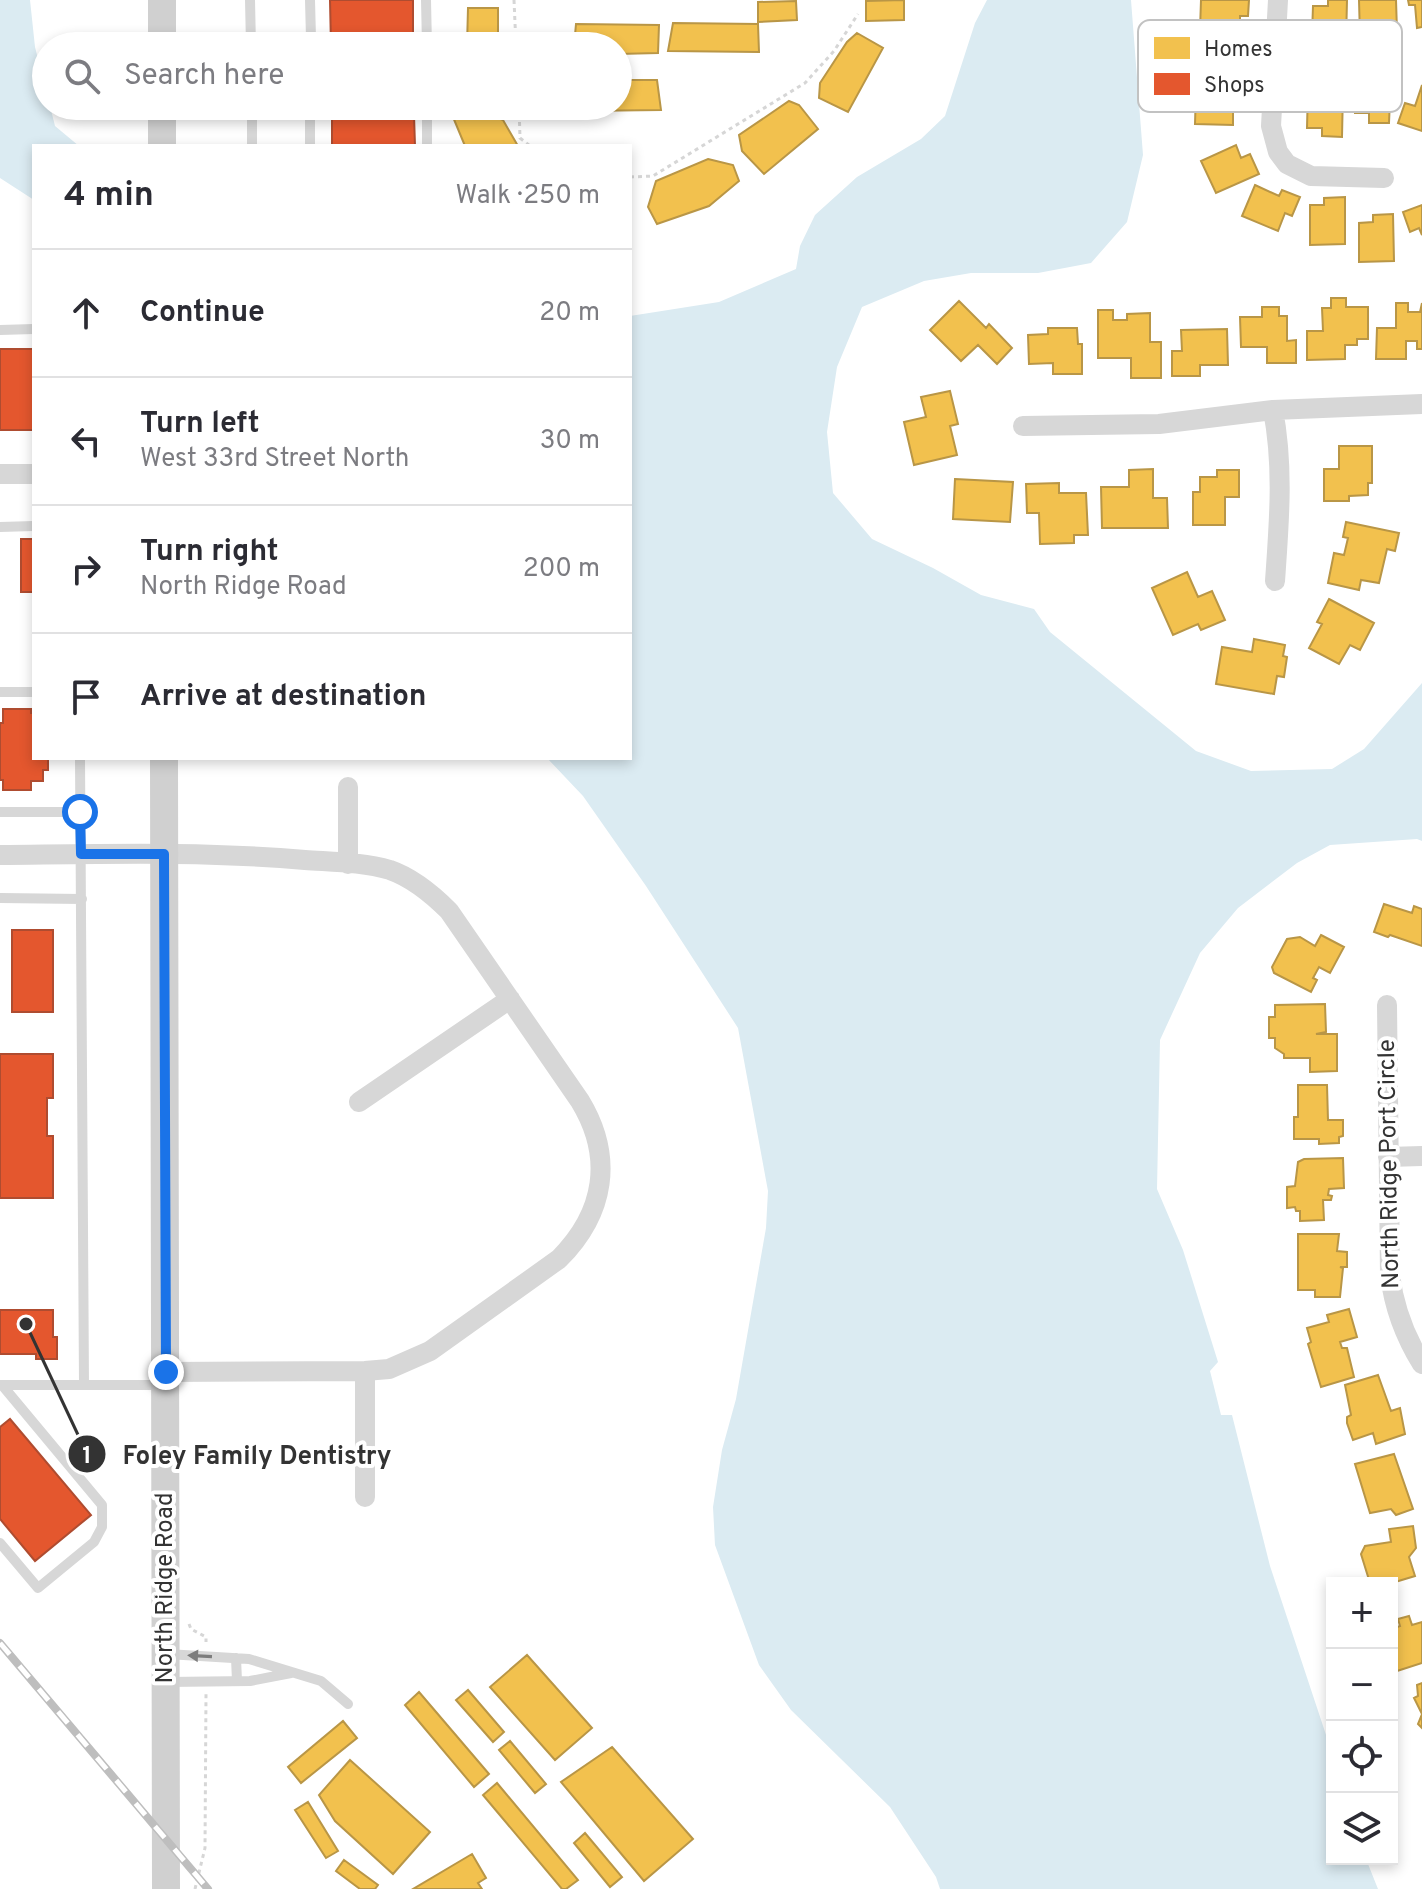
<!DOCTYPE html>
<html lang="en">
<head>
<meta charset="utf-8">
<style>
	:root { --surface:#fff; --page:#f2f2f3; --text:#2b2b33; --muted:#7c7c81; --line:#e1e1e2 }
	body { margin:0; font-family:Overpass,sans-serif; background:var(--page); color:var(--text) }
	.controls { position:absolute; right:24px; bottom:24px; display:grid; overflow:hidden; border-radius:0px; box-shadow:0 4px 12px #0003 }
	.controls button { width:72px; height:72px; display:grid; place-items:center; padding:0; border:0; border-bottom:2px solid var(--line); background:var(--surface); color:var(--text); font:40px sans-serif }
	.stop { position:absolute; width:24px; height:24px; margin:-18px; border:6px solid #1a73e8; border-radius:50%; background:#fff }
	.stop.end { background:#1a73e8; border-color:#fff; box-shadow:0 2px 8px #0008 }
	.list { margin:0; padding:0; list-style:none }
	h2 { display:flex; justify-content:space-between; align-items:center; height:104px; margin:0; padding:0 32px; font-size:34px }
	h2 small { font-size:26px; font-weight:400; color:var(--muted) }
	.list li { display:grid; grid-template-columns:52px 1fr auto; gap:24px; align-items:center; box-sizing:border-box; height:128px; padding:0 32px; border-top:2px solid var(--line) }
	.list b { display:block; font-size:30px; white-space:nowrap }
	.list p { margin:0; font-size:26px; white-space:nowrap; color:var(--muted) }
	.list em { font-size:26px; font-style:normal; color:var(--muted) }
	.icon { flex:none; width:44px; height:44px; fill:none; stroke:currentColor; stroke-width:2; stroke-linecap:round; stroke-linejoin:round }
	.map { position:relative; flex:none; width:1422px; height:1889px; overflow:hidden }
	.search { position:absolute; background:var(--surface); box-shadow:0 4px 12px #0003; left:32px; top:32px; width:600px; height:88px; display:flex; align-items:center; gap:20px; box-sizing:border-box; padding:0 28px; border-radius:44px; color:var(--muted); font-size:30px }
	.panel { position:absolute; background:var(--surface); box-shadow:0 4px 12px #0003; left:32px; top:144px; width:600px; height:616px; border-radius:0px }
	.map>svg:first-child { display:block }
	.water { fill:#dbebf2 }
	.homes { fill:#f2c14e; stroke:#b99646; stroke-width:2 }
	.shops { fill:#e4572e; stroke:#af4c30; stroke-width:2 }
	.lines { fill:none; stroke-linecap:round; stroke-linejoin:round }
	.path { stroke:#d6d6d6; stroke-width:3; stroke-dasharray:4 4; stroke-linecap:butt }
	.lane { stroke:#d7d7d7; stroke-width:10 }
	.street { stroke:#d7d7d7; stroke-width:20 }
	.secondary { stroke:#d0d0d0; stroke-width:28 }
	.rail-casing { stroke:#bebebe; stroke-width:8 }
	.rail { stroke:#fff; stroke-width:5; stroke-dasharray:15; stroke-linecap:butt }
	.oneway { fill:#7d7d7d }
	.route { stroke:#1a73e8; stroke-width:10 }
	.labels { text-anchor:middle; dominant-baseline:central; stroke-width:8; stroke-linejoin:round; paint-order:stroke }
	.street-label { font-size:24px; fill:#333; stroke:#fff }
	.key { fill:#fff; stroke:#c2c2c2; stroke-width:2 }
	.key-label { font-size:22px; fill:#333 }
	.leader { fill:none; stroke:#333; stroke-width:3 }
	.callout-dot { fill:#333; stroke:#fff; stroke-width:3 }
	.mark-label { font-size:24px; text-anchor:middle; font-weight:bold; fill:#fff }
	.callout-label { font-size:26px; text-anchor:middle; font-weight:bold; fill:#333; stroke:#fff; stroke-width:8; stroke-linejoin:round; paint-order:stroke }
</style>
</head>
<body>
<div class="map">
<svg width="1422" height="1889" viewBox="0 0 1422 1889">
	<rect width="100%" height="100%" fill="#fff"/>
	<path class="water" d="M 0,0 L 30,0 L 35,47 L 46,91 L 46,106 L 50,106 L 55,126 L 79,146 L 34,146 L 34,200 L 0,178 Z
		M 987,0 L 1131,0 L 1143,155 L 1127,222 L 1091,263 L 1038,273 L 971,273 L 924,281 L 862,307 L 837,367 L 827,432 L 833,493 L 872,539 L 933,568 L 981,595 L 1034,609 L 1050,632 L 1196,751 L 1251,771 L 1332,769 L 1364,749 L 1422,683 L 1422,841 L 1417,839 L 1330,845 L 1297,863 L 1238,908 L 1200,953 L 1160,1040 L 1157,1189 L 1183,1250 L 1218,1362 L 1210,1371 L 1221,1415 L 1232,1415 L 1270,1566 L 1332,1753 L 1332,1859 L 1366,1859 L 1378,1889 L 940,1889 L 936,1877 L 890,1807 L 791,1710 L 759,1665 L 715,1545 L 713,1507 L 722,1450 L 736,1399 L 766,1228 L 768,1191 L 738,1028 L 646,886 L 583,796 L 547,758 L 630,758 L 630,316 L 719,302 L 796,269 L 800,246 L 815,215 L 857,177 L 921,139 L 945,116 L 975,23 Z"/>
	<path class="homes" d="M 904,0 L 904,20 L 866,21 L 866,1 Z
		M 1201,0 L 1249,0 L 1248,16 L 1240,16 L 1240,31 L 1200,30 Z
		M 1328,0 L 1347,0 L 1346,42 L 1320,42 L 1320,35 L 1312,35 L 1313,6 L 1328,6 Z
		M 1359,0 L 1396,0 L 1397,31 L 1383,32 L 1383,36 L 1360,37 Z
		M 1408,0 L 1422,0 L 1422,27 L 1417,28 L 1415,5 L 1409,5 Z
		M 796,1 L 797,20 L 758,22 L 758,2 Z
		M 468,8 L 498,8 L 498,46 L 467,46 Z
		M 673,23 L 758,24 L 759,52 L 668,51 Z
		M 576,24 L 659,25 L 658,53 L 618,54 L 618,46 L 574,46 Z
		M 857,33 L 883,48 L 848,112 L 819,98 L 820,83 L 847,42 Z
		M 1356,75 L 1391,76 L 1389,123 L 1369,123 L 1369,113 L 1355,113 Z
		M 618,80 L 657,80 L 661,110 L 578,111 L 578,106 L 618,106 Z
		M 1422,85 L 1422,131 L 1398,123 L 1405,103 L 1415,106 Z
		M 1196,89 L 1244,90 L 1243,111 L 1233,111 L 1233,125 L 1195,124 Z
		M 1308,89 L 1343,90 L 1342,137 L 1322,136 L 1322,128 L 1307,128 Z
		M 789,101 L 799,105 L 818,129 L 764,174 L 742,151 L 739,135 Z
		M 469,106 L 503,120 L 518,146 L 465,146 L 453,117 Z
		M 1236,145 L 1241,158 L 1250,154 L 1259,174 L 1216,193 L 1201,161 Z
		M 708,159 L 733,165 L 739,181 L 709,206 L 657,224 L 648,207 L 656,181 Z
		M 1255,185 L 1279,196 L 1282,190 L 1300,197 L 1292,216 L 1285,213 L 1278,231 L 1242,216 Z
		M 1345,197 L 1345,244 L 1310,245 L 1310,205 L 1324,205 L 1324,198 Z
		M 1422,205 L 1422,235 L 1419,228 L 1410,232 L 1403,212 Z
		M 1393,214 L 1394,261 L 1359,262 L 1359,223 L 1373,222 L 1373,215 Z
		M 1331,298 L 1346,298 L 1346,307 L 1368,307 L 1368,339 L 1357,339 L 1357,345 L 1345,345 L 1345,359 L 1307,360 L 1307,331 L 1323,331 L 1322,308 L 1331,308 Z
		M 959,301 L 986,328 L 989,324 L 1012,348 L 997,364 L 978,345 L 961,361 L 930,330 Z
		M 1396,303 L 1408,303 L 1408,312 L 1420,312 L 1422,303 L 1422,349 L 1417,349 L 1417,341 L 1406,341 L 1406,359 L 1376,359 L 1377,328 L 1396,328 Z
		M 1262,307 L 1279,307 L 1279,316 L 1287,316 L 1287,341 L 1296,340 L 1296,363 L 1267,363 L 1267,347 L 1241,347 L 1240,317 L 1262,317 Z
		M 1098,310 L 1113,310 L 1113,320 L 1127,320 L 1127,314 L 1150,313 L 1150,342 L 1161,342 L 1161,378 L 1131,378 L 1131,358 L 1098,358 Z
		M 1048,328 L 1077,328 L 1078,344 L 1082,344 L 1082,374 L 1053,374 L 1053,363 L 1029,364 L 1028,335 L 1048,334 Z
		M 1227,329 L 1228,365 L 1200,365 L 1200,376 L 1172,376 L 1172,351 L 1182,351 L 1181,330 Z
		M 950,391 L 958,424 L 950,426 L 957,455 L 914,465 L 904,422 L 926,417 L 921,397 Z
		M 1339,446 L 1372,446 L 1372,483 L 1368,483 L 1368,495 L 1349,496 L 1349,501 L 1324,501 L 1324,469 L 1339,469 Z
		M 1153,469 L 1153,498 L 1167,498 L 1168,528 L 1102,528 L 1101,487 L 1129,487 L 1129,470 Z
		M 1217,470 L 1239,470 L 1239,497 L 1225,497 L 1225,525 L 1193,525 L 1193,492 L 1200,492 L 1200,477 L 1217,477 Z
		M 955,479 L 1013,482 L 1010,522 L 953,519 Z
		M 1059,483 L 1059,493 L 1086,493 L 1088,535 L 1074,535 L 1074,543 L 1040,544 L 1039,513 L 1027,513 L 1026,484 Z
		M 1346,522 L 1399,533 L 1395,551 L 1387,549 L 1379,583 L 1361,580 L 1359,590 L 1328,583 L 1334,553 L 1344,555 L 1348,538 L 1343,537 Z
		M 1187,572 L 1198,597 L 1212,591 L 1225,620 L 1201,630 L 1198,624 L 1173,635 L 1152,588 Z
		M 1329,599 L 1374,623 L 1360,650 L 1350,645 L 1339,664 L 1309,648 L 1322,624 L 1317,622 Z
		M 1254,639 L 1285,645 L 1283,656 L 1287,657 L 1284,677 L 1277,676 L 1274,694 L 1216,684 L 1222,647 L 1252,652 Z
		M 1384,904 L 1412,913 L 1414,906 L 1422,909 L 1422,946 L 1390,935 L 1388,937 L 1374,932 Z
		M 1321,935 L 1344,947 L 1330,973 L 1319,967 L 1313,978 L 1317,980 L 1311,992 L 1274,973 L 1272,967 L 1287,939 L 1300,937 L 1315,946 Z
		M 1325,1004 L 1326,1032 L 1316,1034 L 1337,1034 L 1337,1071 L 1310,1072 L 1310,1058 L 1284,1058 L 1284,1054 L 1275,1048 L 1275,1038 L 1269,1038 L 1269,1017 L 1275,1017 L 1275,1005 Z
		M 1298,1085 L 1327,1085 L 1328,1120 L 1343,1120 L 1343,1136 L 1339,1137 L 1339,1143 L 1319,1144 L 1319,1139 L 1294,1139 L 1294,1117 L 1298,1117 Z
		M 1343,1158 L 1344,1188 L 1329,1189 L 1328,1195 L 1332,1196 L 1331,1200 L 1323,1200 L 1324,1220 L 1300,1221 L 1300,1211 L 1296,1211 L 1295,1207 L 1287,1208 L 1287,1187 L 1295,1186 L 1298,1162 L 1304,1159 Z
		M 1298,1234 L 1339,1234 L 1337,1251 L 1347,1252 L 1347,1267 L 1340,1267 L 1343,1268 L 1340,1297 L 1315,1297 L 1315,1290 L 1298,1290 Z
		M 1349,1309 L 1357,1337 L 1340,1342 L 1342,1348 L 1347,1348 L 1354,1377 L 1321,1387 L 1308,1344 L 1311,1342 L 1307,1328 L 1329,1322 L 1327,1315 Z
		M 1378,1375 L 1391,1411 L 1400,1408 L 1405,1434 L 1376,1444 L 1373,1433 L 1353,1440 L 1347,1423 L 1347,1417 L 1351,1415 L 1345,1385 Z
		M 1394,1454 L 1413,1509 L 1396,1515 L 1391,1509 L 1370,1513 L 1355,1464 Z
		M 1413,1526 L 1416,1548 L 1409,1557 L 1415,1576 L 1392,1583 L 1370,1583 L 1361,1554 L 1365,1546 L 1391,1542 L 1389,1529 Z
		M 1409,1616 L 1412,1625 L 1422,1622 L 1422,1663 L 1397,1671 L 1392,1663 L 1396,1654 L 1392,1638 L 1396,1636 L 1394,1628 L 1400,1626 L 1398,1619 Z
		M 527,1655 L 592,1728 L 555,1760 L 490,1687 Z
		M 1422,1683 L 1422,1728 L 1418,1724 L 1422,1714 L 1414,1698 L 1418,1696 L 1417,1685 Z
		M 468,1690 L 504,1732 L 493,1742 L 456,1700 Z
		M 419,1692 L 489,1774 L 474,1787 L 405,1705 Z
		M 343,1721 L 357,1738 L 301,1783 L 288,1767 Z
		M 510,1741 L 546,1784 L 535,1793 L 499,1750 Z
		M 612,1747 L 693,1839 L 644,1881 L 561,1782 Z
		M 350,1760 L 430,1832 L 393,1874 L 335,1821 L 319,1795 Z
		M 497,1783 L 578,1880 L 566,1889 L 562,1889 L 483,1795 Z
		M 308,1802 L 338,1851 L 326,1858 L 295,1810 Z
		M 585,1833 L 622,1877 L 610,1887 L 574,1843 Z
		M 472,1854 L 486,1878 L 478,1883 L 482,1889 L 413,1889 Z
		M 344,1860 L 378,1885 L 375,1889 L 360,1889 L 336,1871 Z"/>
	<path class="shops" d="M 330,0 L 413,0 L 413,34 L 390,34 L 389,46 L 331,46 Z
		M 332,106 L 389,106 L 389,114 L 414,115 L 415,146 L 332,146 Z
		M 0,349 L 34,349 L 34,430 L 0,430 Z
		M 21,539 L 34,539 L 34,592 L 21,592 Z
		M 3,709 L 31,709 L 31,713 L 34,713 L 34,758 L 48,758 L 48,770 L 43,770 L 43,781 L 31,781 L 31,790 L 3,790 L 3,780 L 0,780 L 0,723 L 3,723 Z
		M 12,930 L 53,930 L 53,1012 L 12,1012 Z
		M 0,1054 L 53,1054 L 53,1098 L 47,1098 L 47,1136 L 53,1136 L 53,1198 L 0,1198 Z
		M 0,1310 L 53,1310 L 53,1337 L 57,1337 L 57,1359 L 36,1359 L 36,1354 L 0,1354 Z
		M 10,1419 L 91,1515 L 35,1561 L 0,1519 L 0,1427 Z"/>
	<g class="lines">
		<path class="path" d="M 514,0 L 516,46
			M 519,106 L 520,138 L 530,146
			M 630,177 L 653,176 L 805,83 L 834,51 L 858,14
			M 189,1624 L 191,1629 L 206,1637 L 206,1642
			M 195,1889 L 205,1848 L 206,1694"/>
		<path class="lane" d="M 250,0 L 251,46
			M 426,0 L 427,46
			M 163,40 L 311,38 L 310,0
			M 252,106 L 252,146
			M 427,106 L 427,146
			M 310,146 L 310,106
			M 0,330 L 34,329
			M 0,527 L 34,526
			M 0,692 L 34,692
			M 80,758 L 84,1385
			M 0,812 L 80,812
			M 0,898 L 82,899
			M 0,1385 L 164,1385
			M 0,1543 L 38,1588 L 94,1542 L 102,1527 L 102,1505 L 2,1385
			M 167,1654 L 249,1659 L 321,1681 L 348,1704
			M 236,1658 L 237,1681
			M 168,1682 L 250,1681 L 291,1673"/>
		<path class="street" d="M 1278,0 L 1271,126 L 1278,152 L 1287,164 L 1311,176 L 1384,178
			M 1023,426 L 1159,424 L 1273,410
			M 0,474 L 34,474
			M 1275,581 C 1279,524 1284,467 1273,410 L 1422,404
			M 348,787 L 348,864
			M 0,855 C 102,854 204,851 305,860 C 333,862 363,862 390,870 C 413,878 432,894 449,911 L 580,1101 C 614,1157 605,1213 559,1259 L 430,1351 L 389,1369 L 365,1371 L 166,1372
			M 1387,1005 L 1390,1275 C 1394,1308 1404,1335 1422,1364
			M 359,1102 L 510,999
			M 1388,1157 L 1422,1156
			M 365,1371 L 365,1497"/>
		<path class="secondary" d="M 162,46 L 162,0
			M 162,146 L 162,106
			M 164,758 L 166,1889"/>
		<defs>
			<path id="rail" d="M 0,1643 L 208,1889"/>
		</defs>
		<use href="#rail" class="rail-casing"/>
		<use href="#rail" class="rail"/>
	</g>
	<defs><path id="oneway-solid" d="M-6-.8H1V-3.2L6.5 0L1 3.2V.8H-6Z" transform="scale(2)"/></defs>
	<use class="oneway" href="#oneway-solid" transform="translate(200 1656) rotate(-177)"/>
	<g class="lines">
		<path class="route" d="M 80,812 L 81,854 L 164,854 L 166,1372"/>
	</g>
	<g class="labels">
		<g class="street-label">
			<text transform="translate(1390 1164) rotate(-91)">North Ridge Port Circle</text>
			<text transform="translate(166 1588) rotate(-90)">North Ridge Road</text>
		</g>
	</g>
	<rect x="1138" y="20" width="264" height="92" rx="12" class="key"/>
	<rect x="1154" y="37" width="36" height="22" fill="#f2c14e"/>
	<rect x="1154" y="73" width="36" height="22" fill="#e4572e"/>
	<g class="key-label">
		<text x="1204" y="56">Homes</text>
		<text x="1204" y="92">Shops</text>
	</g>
	<path class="leader" d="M26 1324L87 1454"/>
	<g class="callout-dot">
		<circle cx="26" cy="1324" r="8"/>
		<circle cx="87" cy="1454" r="20"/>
	</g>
	<g class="mark-label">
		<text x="87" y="1463">1</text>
	</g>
	<g class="callout-label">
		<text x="257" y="1464">Foley Family Dentistry</text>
	</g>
</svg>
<div class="controls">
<button>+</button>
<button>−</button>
<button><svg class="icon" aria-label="locate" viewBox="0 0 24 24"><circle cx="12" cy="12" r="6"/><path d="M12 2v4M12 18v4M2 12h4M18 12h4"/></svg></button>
<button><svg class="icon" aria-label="layers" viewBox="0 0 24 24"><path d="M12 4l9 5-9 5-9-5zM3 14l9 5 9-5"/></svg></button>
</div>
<div class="stop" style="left:80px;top:812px"></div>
<div class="stop end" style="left:166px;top:1372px"></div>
<div class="search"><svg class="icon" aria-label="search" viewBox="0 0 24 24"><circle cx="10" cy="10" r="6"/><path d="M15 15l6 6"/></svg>Search here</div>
<section class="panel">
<h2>4 min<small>Walk · 250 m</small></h2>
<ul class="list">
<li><svg class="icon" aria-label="ahead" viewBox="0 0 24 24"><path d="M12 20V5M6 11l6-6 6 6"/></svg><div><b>Continue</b></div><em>20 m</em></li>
<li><svg class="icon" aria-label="left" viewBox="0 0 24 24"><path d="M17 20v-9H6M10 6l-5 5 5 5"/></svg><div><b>Turn left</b><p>West 33rd Street North</p></div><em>30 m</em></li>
<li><svg class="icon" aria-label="right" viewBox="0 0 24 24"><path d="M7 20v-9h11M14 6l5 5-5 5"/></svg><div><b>Turn right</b><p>North Ridge Road</p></div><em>200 m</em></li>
<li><svg class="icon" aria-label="arrive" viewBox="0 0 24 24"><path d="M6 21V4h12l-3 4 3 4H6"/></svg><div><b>Arrive at destination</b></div></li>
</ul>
</section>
</div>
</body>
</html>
